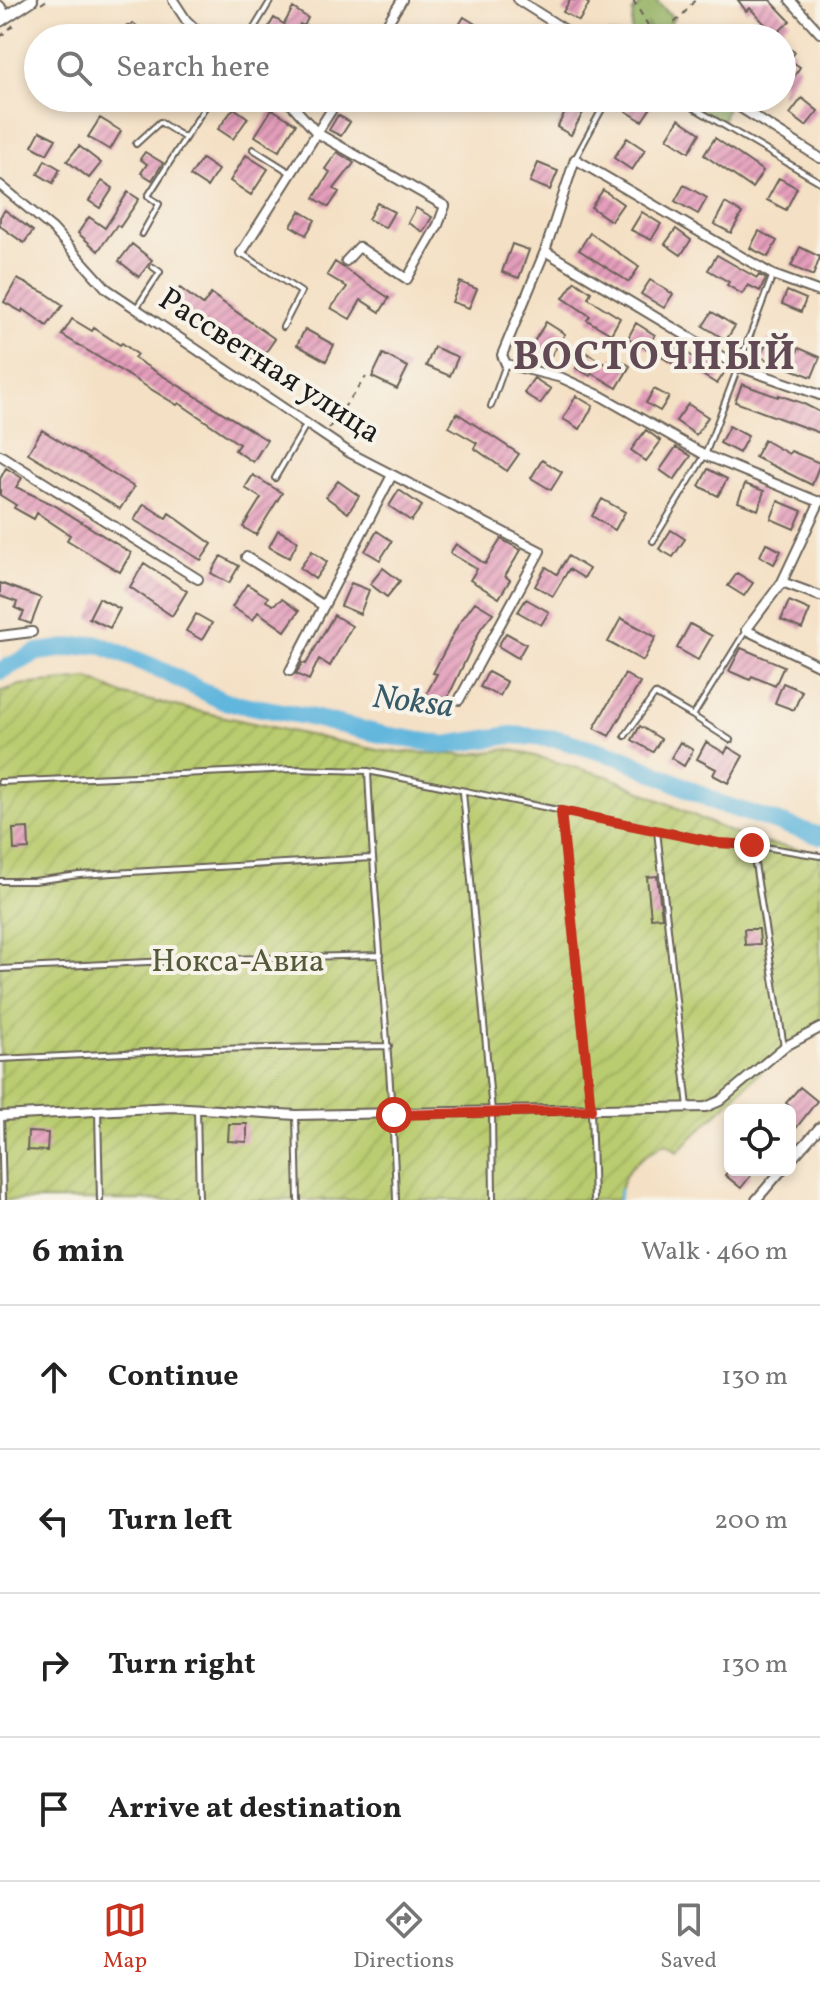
<!DOCTYPE html>
<html lang="en">
<head>
<meta charset="utf-8">
<style>
	:root { --surface:#fff; --page:#f6f6f6; --text:#222; --muted:#767676; --line:#e0e0e0; --accent:#c8321e }
	body { margin:0; font-family:Vollkorn,serif; background:var(--page); color:var(--text) }
	.controls { position:absolute; right:24px; bottom:24px; display:grid; overflow:hidden; border-radius:12px; box-shadow:0 4px 12px #0003 }
	.controls button { width:72px; height:72px; display:grid; place-items:center; padding:0; border:0; border-bottom:2px solid var(--line); background:var(--surface); color:var(--text); font:40px sans-serif }
	.stop { position:absolute; width:24px; height:24px; margin:-18px; border:6px solid #c8321e; border-radius:50%; background:#fff }
	.stop.end { background:#c8321e; border-color:#fff; box-shadow:0 2px 8px #0008 }
	.list { margin:0; padding:0; list-style:none }
	h2 { display:flex; justify-content:space-between; align-items:center; height:104px; margin:0; padding:0 32px; font-size:34px }
	h2 small { font-size:26px; font-weight:400; color:var(--muted) }
	.list li { display:grid; grid-template-columns:52px 1fr auto; gap:24px; align-items:center; box-sizing:border-box; height:144px; padding:0 32px; border-top:2px solid var(--line) }
	.list b { display:block; font-size:30px; white-space:nowrap }
	.list em { font-size:26px; font-style:normal; color:var(--muted) }
	.icon { flex:none; width:44px; height:44px; fill:none; stroke:currentColor; stroke-width:2; stroke-linecap:round; stroke-linejoin:round }
	.map { position:relative; flex:none; width:820px; height:1200px; overflow:hidden }
	.search { position:absolute; background:var(--surface); box-shadow:0 4px 12px #0003; left:24px; right:24px; top:24px; height:88px; display:flex; align-items:center; gap:20px; box-sizing:border-box; padding:0 28px; border-radius:44px; color:var(--muted); font-size:30px }
	.sheet { height:680px; background:var(--surface) }
	nav { display:flex; justify-content:space-around; align-items:center; box-sizing:border-box; height:112px; border-top:2px solid var(--line); background:var(--surface); font-size:22px; color:var(--muted) }
	nav a { display:grid; justify-items:center; gap:4px }
	nav .on { color:var(--accent) }
	.map>svg:first-child { display:block }
	.forest { fill:url(#forest-firs); stroke:#58663f; stroke-width:2 }
	.garden { fill:url(#garden-furrows); stroke:#6b7446; stroke-width:2 }
	.lines { fill:none; stroke-linecap:round; stroke-linejoin:round }
	.stream { stroke:#61b6dd; stroke-width:3 }
	.river { stroke:#61b6dd; stroke-width:18 }
	.building { fill:url(#building-hatch) }
	.service-casing { stroke:#686157; stroke-width:8 }
	.minor-casing { stroke:#686157; stroke-width:12 }
	.tertiary-casing { stroke:#686157; stroke-width:14 }
	.path { stroke:#686157; stroke-width:2; stroke-dasharray:6 6; stroke-linecap:butt }
	.service { stroke:#fff; stroke-width:4 }
	.minor { stroke:#fff; stroke-width:8 }
	.tertiary { stroke:#fff; stroke-width:10 }
	.route { stroke:#c8321e; stroke-width:10 }
	.labels { text-anchor:middle; dominant-baseline:central; stroke-width:8; stroke-linejoin:round; paint-order:stroke }
	.street-label { font-size:32px; fill:#1c1c1c; stroke:#f7f3e8 }
	.park-label { font-size:32px; fill:#535a39; stroke:#f7f3e8 }
	.water-label { font-size:34px; font-style:italic; fill:#385a69; stroke:#f7f3e8 }
	.district-label { font-size:40px; font-weight:bold; letter-spacing:2px; fill:#624a54; stroke:#f7f3e8 }
</style>
</head>
<body>
<div class="map">
<svg width="820" height="1200" viewBox="0 0 820 1200">
	<defs>
		<pattern id="forest-firs" width="22" height="20" patternUnits="userSpaceOnUse" patternTransform="scale(2)"><rect width="22" height="20" fill="#93b062"/><path d="M5 1l3.5 6h-7zM16 11l3.5 6h-7z" fill="#778e50"/></pattern>
		<pattern id="garden-furrows" width="10" height="10" patternUnits="userSpaceOnUse" patternTransform="scale(2)"><rect width="10" height="10" fill="#bacc6f"/><path d="M-1 1l2-2M0 10L10 0M9 11l2-2" fill="none" stroke="#9faf60"/></pattern>
		<pattern id="building-hatch" width="6" height="6" patternUnits="userSpaceOnUse" patternTransform="scale(2)"><rect width="6" height="6" fill="#e49ebb"/><path d="M-1 1l2-2M0 6l6-6M5 7l2-2" fill="none" stroke="#b88097"/></pattern>
	</defs>
	<rect width="100%" height="100%" fill="#f7f3e8"/>
	<filter id="ink" filterUnits="userSpaceOnUse"><feTurbulence type="fractalNoise" baseFrequency=".0125" numOctaves="2"/><feDisplacementMap in="SourceGraphic" scale="16" xChannelSelector="R" yChannelSelector="G"/><feConvolveMatrix kernelMatrix="1 2 1 2 8 2 1 2 1" color-interpolation-filters="sRGB"/></filter>
	<filter id="wash" filterUnits="userSpaceOnUse"><feTurbulence type="fractalNoise" baseFrequency=".006" numOctaves="4" result="noise"/><feDisplacementMap in="SourceGraphic" scale="32" xChannelSelector="R" yChannelSelector="G"/><feGaussianBlur stdDeviation="1.8" result="paint"/><feColorMatrix in="noise" values="0 0 0 0 0 0 0 0 0 0 0 0 0 0 0 0 0 1.4 0 .05"/><feComposite in="paint" operator="in"/></filter>
	<g filter="url(#wash)">
		<rect width="100%" height="100%" fill="#f4e0c4"/>
		<path class="forest" d="M 647,0 L 655,0 L 674,18 L 660,38 L 605,38 L 609,34 L 631,36 L 633,11 Z
			M 681,98 L 714,98 L 727,107 L 722,123 Z"/>
		<path class="garden" d="M 89,679 L 124,695 L 382,751 L 467,755 L 509,749 L 610,777 L 750,841 L 820,852 L 820,1030 L 768,1064 L 677,1152 L 665,1143 C 637,1162 624,1164 618,1200 L 0,1200 L 0,692 L 20,685 Z"/>
		<g class="lines">
			<path class="stream" d="M 619,1200 L 620,1190"/>
			<path class="river" d="M 0,671 L 38,652 L 98,644 L 154,667 L 223,701 L 305,716 L 384,735 L 445,745 L 512,735 L 558,739 L 623,758 L 721,804 L 820,836"/>
		</g>
		<g id="blocks">
			<path class="building" d="M 570,0 L 583,0 L 589,4 L 579,21 L 563,12 Z
				M 738,0 L 770,0 L 790,21 L 775,35 L 750,8 L 746,11 Z
				M 293,8 L 308,18 L 304,26 L 300,24 L 292,38 L 269,38 L 264,35 L 274,18 L 284,24 Z
				M 464,17 L 485,30 L 480,38 L 451,38 Z
				M 133,23 L 144,32 L 138,38 L 117,38 L 127,25 L 130,27 Z
				M 782,45 L 795,52 L 790,60 L 800,67 L 782,97 Z
				M 635,98 L 647,98 L 654,103 L 642,121 L 626,111 Z
				M 802,98 L 818,111 L 806,126 L 790,114 Z
				M 572,100 L 586,107 L 571,135 L 557,127 Z
				M 234,108 L 248,118 L 233,139 L 218,129 Z
				M 272,109 L 296,124 L 279,151 L 255,136 Z
				M 338,115 L 350,122 L 341,136 L 329,130 Z
				M 100,118 L 121,131 L 110,150 L 88,137 Z
				M 679,119 L 700,133 L 689,152 L 667,138 Z
				M 40,131 L 56,139 L 47,154 L 32,146 Z
				M 627,138 L 645,150 L 632,170 L 614,158 Z
				M 715,138 L 763,171 L 752,188 L 704,155 Z
				M 79,146 L 101,163 L 89,178 L 67,161 Z
				M 145,152 L 163,163 L 152,180 L 141,173 L 147,164 L 140,159 Z
				M 337,152 L 354,163 L 334,189 L 339,192 L 329,207 L 314,198 L 330,172 L 325,169 Z
				M 246,155 L 268,169 L 251,195 L 230,181 Z
				M 202,159 L 218,170 L 207,187 L 190,176 Z
				M 45,160 L 60,169 L 53,183 L 38,174 Z
				M 538,163 L 558,171 L 550,190 L 530,182 Z
				M 779,178 L 797,188 L 786,210 L 767,200 Z
				M 102,181 L 113,188 L 100,208 L 89,201 Z
				M 684,185 L 707,198 L 698,214 L 675,201 Z
				M 603,190 L 623,204 L 611,221 L 591,207 Z
				M 128,192 L 139,199 L 120,227 L 117,225 L 98,251 L 78,233 L 89,217 L 105,228 Z
				M 377,203 L 394,212 L 385,228 L 368,219 Z
				M 725,203 L 742,213 L 731,233 L 714,224 Z
				M 416,208 L 432,217 L 423,232 L 408,223 Z
				M 5,210 L 33,231 L 24,243 L 0,226 L 0,217 Z
				M 300,211 L 315,220 L 306,235 L 291,226 Z
				M 642,212 L 661,224 L 651,240 L 631,230 Z
				M 676,229 L 691,240 L 681,255 L 665,244 Z
				M 759,231 L 777,241 L 768,257 L 750,248 Z
				M 590,233 L 639,267 L 629,282 L 579,250 Z
				M 132,244 L 152,260 L 139,277 L 119,261 Z
				M 512,244 L 529,250 L 519,278 L 502,272 Z
				M 800,247 L 820,257 L 813,276 L 791,266 Z
				M 717,255 L 757,278 L 759,275 L 766,279 L 760,291 L 748,285 L 742,294 L 727,285 L 729,282 L 708,270 Z
				M 335,262 L 389,298 L 380,312 L 361,300 L 350,319 L 331,308 L 347,287 L 327,275 Z
				M 17,279 L 47,294 L 63,305 L 47,326 L 23,309 L 22,312 L 4,302 Z
				M 650,280 L 673,294 L 664,308 L 641,294 Z
				M 575,281 L 591,292 L 588,298 L 620,318 L 611,334 L 587,320 L 590,316 L 563,298 Z
				M 460,282 L 477,289 L 469,308 L 452,302 Z
				M 180,288 L 203,305 L 211,294 L 275,339 L 257,365 L 208,334 L 192,320 L 194,317 L 171,301 Z
				M 787,291 L 806,299 L 801,312 L 782,304 Z
				M 712,312 L 735,326 L 726,340 L 703,326 Z
				M 72,319 L 92,331 L 94,328 L 120,345 L 122,343 L 137,354 L 134,358 L 267,440 L 253,462 L 235,450 L 239,444 L 179,403 L 177,405 L 62,335 Z
				M 546,322 L 565,334 L 550,357 L 532,345 Z
				M 636,323 L 655,335 L 647,349 L 628,338 Z
				M 305,329 L 334,345 L 326,361 L 297,345 Z
				M 768,339 L 797,352 L 799,348 L 820,357 L 812,377 L 760,357 Z
				M 669,342 L 700,361 L 703,356 L 726,370 L 717,384 L 686,365 L 683,370 L 660,356 Z
				M 434,347 L 458,357 L 450,376 L 426,366 Z
				M 585,352 L 609,366 L 614,356 L 630,366 L 617,388 L 592,373 L 590,376 L 576,368 Z
				M 383,354 L 408,367 L 397,389 L 372,377 Z
				M 534,378 L 551,389 L 540,404 L 524,393 Z
				M 742,384 L 778,397 L 779,395 L 802,403 L 820,412 L 820,433 L 735,402 Z
				M 654,389 L 669,397 L 660,411 L 646,403 Z
				M 576,396 L 593,406 L 580,429 L 563,419 Z
				M 688,404 L 708,417 L 696,435 L 676,421 Z
				M 457,413 L 519,454 L 507,471 L 474,448 L 477,443 L 449,427 Z
				M 729,426 L 748,436 L 739,453 L 720,443 Z
				M 42,430 L 134,487 L 120,509 L 28,453 Z
				M 646,430 L 661,441 L 646,461 L 631,450 Z
				M 764,440 L 789,454 L 791,451 L 820,463 L 812,485 L 755,457 Z
				M 676,447 L 691,456 L 674,480 L 660,470 Z
				M 542,460 L 562,472 L 551,490 L 531,478 Z
				M 6,468 L 22,478 L 16,487 L 54,505 L 131,553 L 120,572 L 67,540 L 70,535 L 37,513 L 34,519 L 14,508 L 16,505 L 0,495 L 0,479 Z
				M 708,469 L 727,479 L 718,496 L 699,486 Z
				M 253,475 L 282,493 L 256,535 L 243,527 L 261,498 L 245,488 Z
				M 338,481 L 359,496 L 348,513 L 326,497 Z
				M 745,484 L 764,491 L 758,510 L 738,502 Z
				M 399,490 L 422,506 L 411,521 L 389,506 Z
				M 602,499 L 625,512 L 615,530 L 592,516 Z
				M 778,501 L 802,511 L 794,529 L 771,519 Z
				M 144,504 L 166,518 L 169,513 L 212,544 L 201,560 L 134,520 Z
				M 278,530 L 298,541 L 289,558 L 269,547 Z
				M 671,530 L 685,539 L 673,557 L 659,549 Z
				M 377,531 L 392,541 L 380,560 L 365,551 Z
				M 501,539 L 521,550 L 505,576 L 510,580 L 499,598 L 470,580 L 477,569 L 450,553 L 456,544 L 485,564 Z
				M 766,543 L 781,551 L 774,564 L 760,556 Z
				M 312,551 L 327,562 L 315,579 L 300,568 Z
				M 221,556 L 239,566 L 229,583 L 211,573 Z
				M 568,556 L 589,569 L 584,578 L 569,569 L 553,596 L 535,586 L 546,567 L 557,574 Z
				M 144,563 L 187,591 L 172,616 L 130,587 Z
				M 383,568 L 400,581 L 387,597 L 370,584 Z
				M 737,573 L 753,583 L 744,596 L 728,586 Z
				M 0,583 L 41,598 L 31,624 L 20,620 L 24,612 L 15,608 L 17,602 L 0,596 Z
				M 351,583 L 369,590 L 360,614 L 341,606 Z
				M 247,584 L 268,597 L 266,601 L 273,605 L 282,599 L 299,611 L 285,631 L 258,612 L 253,620 L 232,607 Z
				M 99,598 L 120,609 L 110,628 L 89,618 Z
				M 526,599 L 549,612 L 541,625 L 518,612 Z
				M 789,601 L 810,610 L 802,629 L 781,620 Z
				M 475,602 L 493,613 L 481,628 L 440,714 L 421,704 L 437,674 L 433,673 L 458,625 Z
				M 196,614 L 212,623 L 202,640 L 186,631 Z
				M 334,615 L 352,626 L 330,666 L 319,659 L 309,680 L 296,674 L 302,663 L 306,664 Z
				M 621,618 L 656,637 L 643,661 L 608,642 Z
				M 690,624 L 712,636 L 698,660 L 677,648 Z
				M 506,633 L 526,644 L 518,658 L 498,646 Z
				M 741,648 L 784,666 L 775,686 L 752,676 L 750,680 L 729,671 Z
				M 488,672 L 507,682 L 500,696 L 480,687 Z
				M 625,674 L 640,683 L 609,736 L 594,728 Z
				M 783,683 L 802,691 L 794,710 L 775,703 Z
				M 640,726 L 661,739 L 653,752 L 632,740 Z
				M 680,742 L 693,750 L 684,766 L 671,758 Z
				M 706,742 L 725,753 L 728,747 L 743,756 L 728,783 L 713,775 L 716,769 L 697,759 Z
				M 28,828 L 29,849 L 14,850 L 13,829 Z
				M 657,876 L 662,917 L 651,918 L 647,877 Z
				M 744,929 L 759,929 L 760,944 L 745,945 Z
				M 800,1087 L 817,1101 L 790,1136 L 790,1107 L 786,1103 Z
				M 229,1124 L 247,1124 L 247,1142 L 228,1141 Z
				M 28,1132 L 48,1133 L 47,1151 L 27,1150 Z
				M 729,1170 L 744,1170 L 751,1175 L 741,1188 L 725,1175 Z"/>
		</g>
	</g>
	<g filter="url(#ink)">
		<use href="#blocks" fill-opacity="0" stroke="#686157" stroke-width="2"/>
		<g class="lines">
			<defs>
				<path id="service" d="M 248,38 L 271,0
					M 677,98 L 820,182
					M 136,144 L 160,122 L 185,138
					M 253,149 L 291,173
					M 576,157 L 608,98
					M 142,234 L 159,204 L 148,196 L 211,98
					M 241,253 L 301,292 L 283,327
					M 137,307 L 160,272 L 153,267
					M 491,406 L 506,364
					M 275,478 L 306,425
					M 653,541 L 705,455 L 772,277
					M 693,716 L 730,740
					M 625,736 L 655,694 L 693,716 L 745,632
					M 368,771 C 374,915 392,1057 396,1200
					M 0,782 L 293,769 L 368,771 L 718,843 L 752,845 L 820,856
					M 463,792 L 492,1112 L 493,1200
					M 561,812 L 591,1110 L 594,1200
					M 657,831 L 688,1107
					M 752,845 L 784,1047
					M 0,881 L 34,881 L 79,875 L 372,858
					M 0,969 L 190,960 L 381,955
					M 0,1059 L 209,1049 L 389,1046
					M 197,1109 L 199,1200
					M 98,1111 L 100,1200
					M 1,1116 L 3,1200
					M 296,1117 L 298,1200"/>
				<path id="minor" d="M 173,0 L 186,20 L 205,38
					M 518,0 L 578,38
					M 790,0 L 820,33
					M 0,6 L 7,17
					M 378,38 L 402,0
					M 282,98 L 293,106 L 317,133 L 445,206 L 438,225 L 407,279 L 359,247 L 346,261
					M 725,98 L 820,158
					M 0,185 L 52,228 L 107,289 L 350,453 L 540,551 L 459,700
					M 545,251 L 737,366 L 820,395
					M 241,253 L 339,98
					M 0,455 L 198,579
					M 820,501 L 782,582 L 746,630 L 820,666
					M 819,502 L 705,455 L 601,396 L 562,378 L 506,364 L 502,355 L 545,251 L 575,159 L 773,275 L 820,292
					M 246,557 L 324,606
					M 782,582 L 820,596
					M 0,636 L 32,632
					M 290,671 L 392,475
					M 0,1116 L 172,1107 L 296,1115 L 706,1107 L 720,1101 L 784,1047 L 820,1028
					M 790,1161 L 820,1127
					M 756,1200 L 782,1170"/>
				<path id="tertiary" d="M 0,21 L 32,0"/>
			</defs>
			<use href="#service" class="service-casing"/>
			<use href="#minor" class="minor-casing"/>
			<use href="#tertiary" class="tertiary-casing"/>
			<path class="path" d="M 633,0 L 655,37
				M 41,4 L 47,0
				M 0,37 L 17,22
				M 656,38 L 681,17 L 695,0
				M 329,428 L 366,377"/>
			<use href="#service" class="service"/>
			<use href="#minor" class="minor"/>
			<use href="#tertiary" class="tertiary"/>
		</g>
	</g>
	<g class="lines" filter="url(#ink)">
		<path class="route" d="M 394,1115 L 591,1110 L 561,811 L 718,843 L 752,845"/>
	</g>
	<g class="labels">
		<g class="street-label">
			<text transform="translate(269 367) rotate(33)">Рассветная улица</text>
		</g>
		<g class="park-label">
			<text x="238" y="963">Нокса-Авиа</text>
		</g>
		<g class="water-label">
			<text transform="translate(413 703) rotate(7)">Noksa</text>
		</g>
		<g class="district-label">
			<text x="655" y="359">ВОСТОЧНЫЙ</text>
		</g>
	</g>
</svg>
<div class="controls">
<button><svg class="icon" aria-label="locate" viewBox="0 0 24 24"><circle cx="12" cy="12" r="6"/><path d="M12 2v4M12 18v4M2 12h4M18 12h4"/></svg></button>
</div>
<div class="stop" style="left:394px;top:1115px"></div>
<div class="stop end" style="left:752px;top:845px"></div>
<div class="search"><svg class="icon" aria-label="search" viewBox="0 0 24 24"><circle cx="10" cy="10" r="6"/><path d="M15 15l6 6"/></svg>Search here</div>
</div>
<section class="sheet">
<h2>6 min<small>Walk · 460 m</small></h2>
<ul class="list">
<li><svg class="icon" aria-label="ahead" viewBox="0 0 24 24"><path d="M12 20V5M6 11l6-6 6 6"/></svg><div><b>Continue</b></div><em>130 m</em></li>
<li><svg class="icon" aria-label="left" viewBox="0 0 24 24"><path d="M17 20v-9H6M10 6l-5 5 5 5"/></svg><div><b>Turn left</b></div><em>200 m</em></li>
<li><svg class="icon" aria-label="right" viewBox="0 0 24 24"><path d="M7 20v-9h11M14 6l5 5-5 5"/></svg><div><b>Turn right</b></div><em>130 m</em></li>
<li><svg class="icon" aria-label="arrive" viewBox="0 0 24 24"><path d="M6 21V4h12l-3 4 3 4H6"/></svg><div><b>Arrive at destination</b></div></li>
</ul>
</section>
<nav>
<a class="on"><svg class="icon" aria-label="map" viewBox="0 0 24 24"><path d="M3 6l6-2 6 2 6-2v14l-6 2-6-2-6 2zM9 4v14M15 6v14"/></svg>Map</a>
<a><svg class="icon" aria-label="directions" viewBox="0 0 24 24"><path d="M12 3l9 9-9 9-9-9zM9 14v-3h6M13 9l2 2-2 2"/></svg>Directions</a>
<a><svg class="icon" aria-label="saved" viewBox="0 0 24 24"><path d="M7 4h10v16l-5-4-5 4z"/></svg>Saved</a>
</nav>
</body>
</html>
